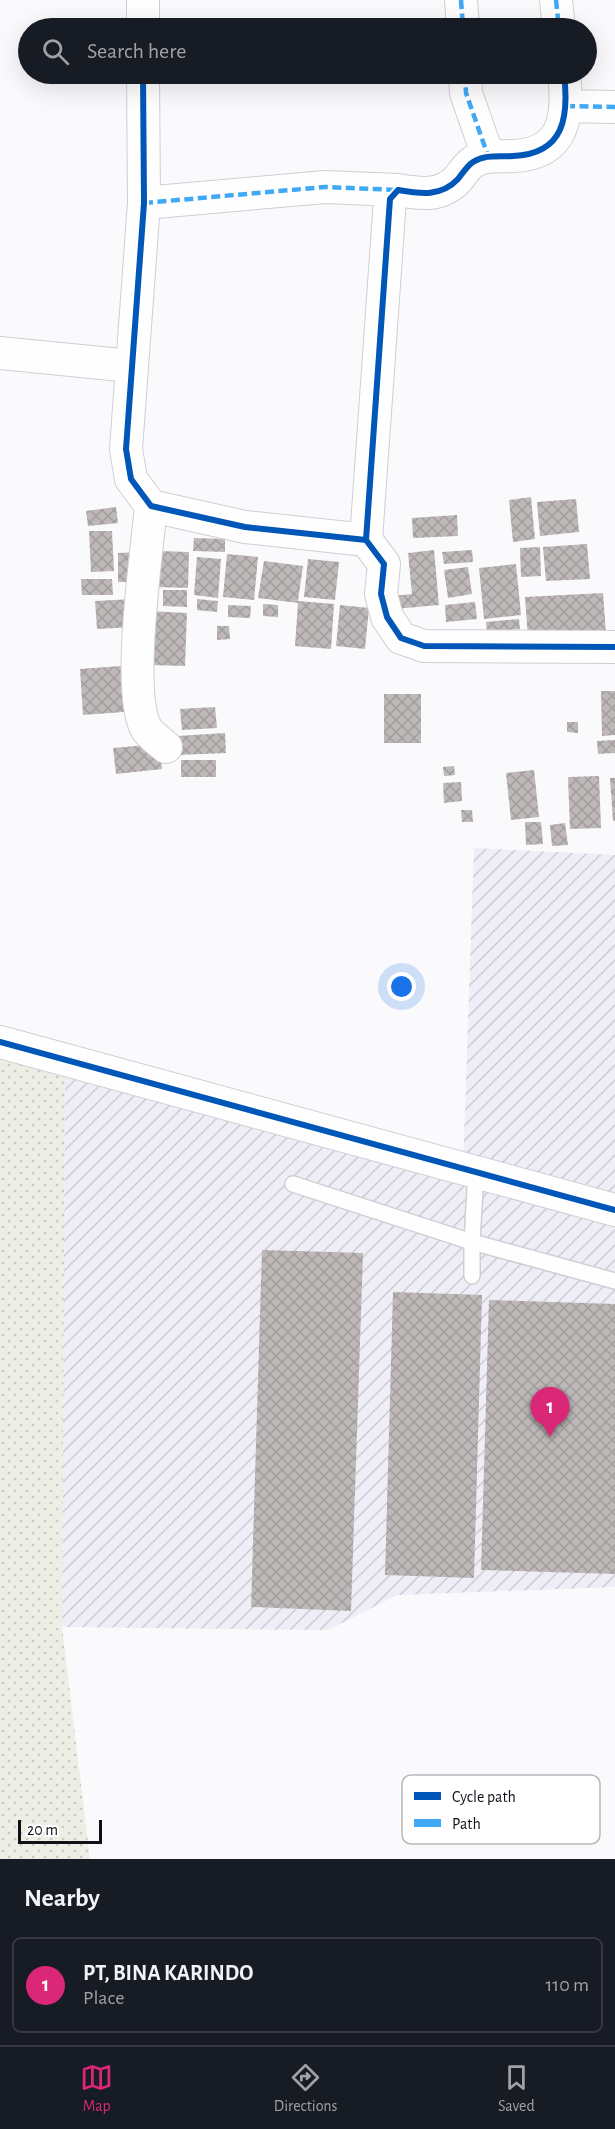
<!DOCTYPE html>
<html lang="en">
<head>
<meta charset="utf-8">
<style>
	:root { --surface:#171b24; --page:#20242c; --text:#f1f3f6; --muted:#9ea1a6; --line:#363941; --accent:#db2777 }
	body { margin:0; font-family:"Alegreya Sans",sans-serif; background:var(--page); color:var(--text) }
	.scale { position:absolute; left:18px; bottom:15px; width:84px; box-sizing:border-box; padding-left:6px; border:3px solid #110f18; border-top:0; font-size:16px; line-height:21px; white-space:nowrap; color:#110f18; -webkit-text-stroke:4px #fff; paint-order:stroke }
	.you { position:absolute; left:402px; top:987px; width:21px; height:21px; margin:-15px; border:4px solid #fff; border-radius:50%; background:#1a73e8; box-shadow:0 0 0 9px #1a73e833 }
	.badge { display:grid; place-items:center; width:39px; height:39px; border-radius:50%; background:var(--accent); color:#fff; font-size:20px; font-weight:700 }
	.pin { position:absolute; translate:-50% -50px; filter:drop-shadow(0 2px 3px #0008) }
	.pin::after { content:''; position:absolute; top:32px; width:21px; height:18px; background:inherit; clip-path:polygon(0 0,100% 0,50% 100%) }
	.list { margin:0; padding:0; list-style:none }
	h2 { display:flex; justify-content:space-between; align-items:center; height:78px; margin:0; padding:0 24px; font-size:26px }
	h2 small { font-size:20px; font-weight:400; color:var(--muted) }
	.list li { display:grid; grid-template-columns:39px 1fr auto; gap:18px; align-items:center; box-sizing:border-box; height:96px; margin:0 12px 12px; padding:0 12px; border:2px solid var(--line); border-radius:9px }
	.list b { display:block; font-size:22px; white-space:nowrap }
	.list p { margin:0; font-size:20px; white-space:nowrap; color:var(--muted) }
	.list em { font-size:20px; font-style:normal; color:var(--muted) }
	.icon { flex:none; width:33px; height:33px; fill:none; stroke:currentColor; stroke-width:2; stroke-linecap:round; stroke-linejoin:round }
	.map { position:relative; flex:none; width:615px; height:1859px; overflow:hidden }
	.search { position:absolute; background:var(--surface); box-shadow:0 6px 24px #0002; left:18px; right:18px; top:18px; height:66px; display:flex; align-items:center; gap:15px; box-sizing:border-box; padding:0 21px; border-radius:33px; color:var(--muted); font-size:22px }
	.sheet { height:186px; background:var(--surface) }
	nav { display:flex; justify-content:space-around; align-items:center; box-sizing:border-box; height:84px; border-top:2px solid var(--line); background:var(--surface); font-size:16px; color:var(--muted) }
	nav a { display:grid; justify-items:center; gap:3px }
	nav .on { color:var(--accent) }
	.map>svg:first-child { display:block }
	.industrial { fill:url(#industrial-furrows) }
	.grass { fill:url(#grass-dots) }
	.building { fill:url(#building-cross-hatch) }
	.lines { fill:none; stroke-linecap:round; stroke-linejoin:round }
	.service-casing { stroke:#d0ced4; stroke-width:18 }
	.minor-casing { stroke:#d0ced4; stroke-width:34 }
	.service { stroke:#fefeff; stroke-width:15 }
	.minor { stroke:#fefeff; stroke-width:32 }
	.quiet { stroke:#3fa9f5; stroke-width:4.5; stroke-dasharray:9 4.5; stroke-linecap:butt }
	.cycleway-casing { stroke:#fff; stroke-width:10 }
	.cycleway { stroke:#0057b8; stroke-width:6 }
	.key { fill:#fff; stroke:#b8b7ba; stroke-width:1.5 }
	.key-label { font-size:16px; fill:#110f18 }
</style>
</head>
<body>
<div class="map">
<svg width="615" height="1859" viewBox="0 0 615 1859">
	<defs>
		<pattern id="industrial-furrows" width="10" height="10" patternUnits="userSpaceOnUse" patternTransform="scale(1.5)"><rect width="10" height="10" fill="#efedf6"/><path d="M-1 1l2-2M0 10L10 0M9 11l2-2" fill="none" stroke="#cccad2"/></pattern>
		<pattern id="grass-dots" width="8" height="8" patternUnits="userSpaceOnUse" patternTransform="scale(1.5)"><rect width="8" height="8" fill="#edeee4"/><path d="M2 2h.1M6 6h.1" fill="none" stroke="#cacbc3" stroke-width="1.8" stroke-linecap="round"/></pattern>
		<pattern id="building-cross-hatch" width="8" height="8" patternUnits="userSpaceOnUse" patternTransform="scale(1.5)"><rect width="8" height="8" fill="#beb8b8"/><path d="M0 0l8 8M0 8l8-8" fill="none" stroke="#a29d9d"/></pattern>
	</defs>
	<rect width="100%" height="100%" fill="#faf9fc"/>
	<path class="industrial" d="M 474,848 L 615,855 L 615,1587 L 397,1595 L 328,1630 L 62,1627 L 65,1056 L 463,1168 Z"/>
	<path class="grass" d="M 0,1039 L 65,1056 L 62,1627 L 90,1859 L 0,1859 Z"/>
	<path class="building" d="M 531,497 L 535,539 L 513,542 L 509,500 Z
		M 576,499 L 579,532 L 540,536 L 537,502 Z
		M 116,507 L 118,523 L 88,526 L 86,511 Z
		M 457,515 L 458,536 L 413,538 L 412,518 Z
		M 89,531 L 112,531 L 114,571 L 91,572 Z
		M 194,538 L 225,539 L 225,552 L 193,551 Z
		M 587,544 L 590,579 L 546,581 L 543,547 Z
		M 540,547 L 541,576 L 521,577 L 520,548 Z
		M 434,550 L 439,605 L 395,609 L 393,596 L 412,594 L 408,553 Z
		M 472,550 L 473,562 L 444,564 L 442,552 Z
		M 158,551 L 189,552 L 188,588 L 157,587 Z
		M 139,552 L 140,582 L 118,582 L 118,553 Z
		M 227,554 L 258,557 L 254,600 L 223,597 Z
		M 197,557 L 221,559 L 218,598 L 194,595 Z
		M 308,559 L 339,562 L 335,600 L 304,597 Z
		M 264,561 L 303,566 L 298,601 L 334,604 L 331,649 L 295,646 L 298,603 L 258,598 Z
		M 516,564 L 521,615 L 484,619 L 479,568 Z
		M 468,567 L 472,594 L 448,598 L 444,570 Z
		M 81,579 L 112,579 L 113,595 L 82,595 Z
		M 163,590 L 187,590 L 187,607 L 163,606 Z
		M 603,593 L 606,634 L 528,638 L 525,597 Z
		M 134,599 L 135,627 L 97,629 L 95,601 Z
		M 197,599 L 218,601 L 217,612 L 197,610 Z
		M 475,602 L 477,619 L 446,622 L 445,605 Z
		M 263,604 L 278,605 L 278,617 L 263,616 Z
		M 228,605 L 251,606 L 250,618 L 228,617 Z
		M 340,605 L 369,608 L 365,649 L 336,646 Z
		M 149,611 L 187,613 L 185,666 L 147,665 Z
		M 519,619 L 520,629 L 487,632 L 486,622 Z
		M 217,626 L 229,626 L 230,639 L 217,640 Z
		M 134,665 L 137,711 L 83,715 L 80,669 Z
		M 601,691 L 615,691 L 615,735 L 602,736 Z
		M 384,694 L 421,694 L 421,743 L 384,743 Z
		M 215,707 L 217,728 L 182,730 L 180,709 Z
		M 567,722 L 578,722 L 578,733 L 567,732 Z
		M 225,733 L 226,753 L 178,755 L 177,736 Z
		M 615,740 L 615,753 L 598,754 L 597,741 Z
		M 159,744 L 162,769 L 116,774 L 113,748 Z
		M 181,760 L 216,760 L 216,777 L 181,777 Z
		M 454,766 L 455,775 L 444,776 L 443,767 Z
		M 534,770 L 539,817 L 511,820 L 506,773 Z
		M 599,776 L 601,828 L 570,829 L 568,777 Z
		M 610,778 L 615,778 L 615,821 L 613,821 Z
		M 461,782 L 462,801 L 444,803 L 443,783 Z
		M 461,810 L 472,810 L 473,822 L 462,822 Z
		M 525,822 L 541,822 L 543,844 L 526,845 Z
		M 565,823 L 568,845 L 552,846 L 550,825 Z
		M 262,1250 L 363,1253 L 351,1611 L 251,1607 Z
		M 393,1292 L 482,1295 L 474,1578 L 385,1575 Z
		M 489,1300 L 615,1304 L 615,1574 L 481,1570 Z"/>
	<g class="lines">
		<defs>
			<path id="service" d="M 293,1184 L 472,1242 L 615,1281
				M 472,1276 L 472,1242 L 476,1171"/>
			<path id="minor" d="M 143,0 L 143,28
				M 461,0 L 463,28
				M 556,0 L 559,28
				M 143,74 L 144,203 L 126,449 L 131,479 L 151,506 L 245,527 L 366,540
				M 465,74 L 466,93 L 488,156
				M 564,74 C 569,116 565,154 513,156 C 499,157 486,154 473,162 C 467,166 462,174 458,179 C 441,197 421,194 398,190 L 390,199 L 366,540 L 384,564 L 381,594 L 387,617 L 401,638 L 424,646 L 615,647
				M 566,106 L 615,107
				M 144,203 L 325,187 L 398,190
				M 0,353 L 131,366
				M 151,506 C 147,552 126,691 146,728 C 150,735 160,742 166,747
				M 0,1042 L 615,1210"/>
		</defs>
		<use href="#service" class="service-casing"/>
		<use href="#minor" class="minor-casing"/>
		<use href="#service" class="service"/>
		<use href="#minor" class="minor"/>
		<path class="quiet" d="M 461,0 L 463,28
			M 556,0 L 559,28
			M 465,74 L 466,93 L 488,156
			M 566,106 L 615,107
			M 144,203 L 325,187 L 398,190"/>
		<defs>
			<path id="cycleway" d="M 143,74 L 144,203 L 126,449 L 131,479 L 151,506 L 245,527 L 366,540
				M 564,74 C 569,116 565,154 513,156 C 499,157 486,154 473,162 C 467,166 462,174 458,179 C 441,197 421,194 398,190 L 390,199 L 366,540 L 384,564 L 381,594 L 387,617 L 401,638 L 424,646 L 615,647
				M 0,1042 L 615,1210"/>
		</defs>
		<use href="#cycleway" class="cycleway-casing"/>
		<use href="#cycleway" class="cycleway"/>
	</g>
	<rect x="402" y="1775" width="198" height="69" rx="9" class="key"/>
	<rect x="414" y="1792" width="27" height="8" fill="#0057b8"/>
	<rect x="414" y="1819" width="27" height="8" fill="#3fa9f5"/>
	<g class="key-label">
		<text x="452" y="1802">Cycle path</text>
		<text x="452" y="1829">Path</text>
	</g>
</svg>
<div class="scale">20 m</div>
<div class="you"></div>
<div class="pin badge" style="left:550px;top:1437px">1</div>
<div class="search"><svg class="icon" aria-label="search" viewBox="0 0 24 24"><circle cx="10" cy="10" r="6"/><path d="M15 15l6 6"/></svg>Search here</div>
</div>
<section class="sheet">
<h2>Nearby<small></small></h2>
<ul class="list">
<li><span class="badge">1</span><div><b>PT, BINA KARINDO</b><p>Place</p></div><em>110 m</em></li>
</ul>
</section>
<nav>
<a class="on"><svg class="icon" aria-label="map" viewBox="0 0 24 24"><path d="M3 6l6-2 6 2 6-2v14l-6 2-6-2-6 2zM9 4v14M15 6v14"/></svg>Map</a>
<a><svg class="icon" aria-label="directions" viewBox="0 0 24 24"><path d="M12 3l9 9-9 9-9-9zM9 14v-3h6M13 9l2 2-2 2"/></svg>Directions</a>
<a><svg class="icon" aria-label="saved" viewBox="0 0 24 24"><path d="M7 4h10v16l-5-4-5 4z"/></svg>Saved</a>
</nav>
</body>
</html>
